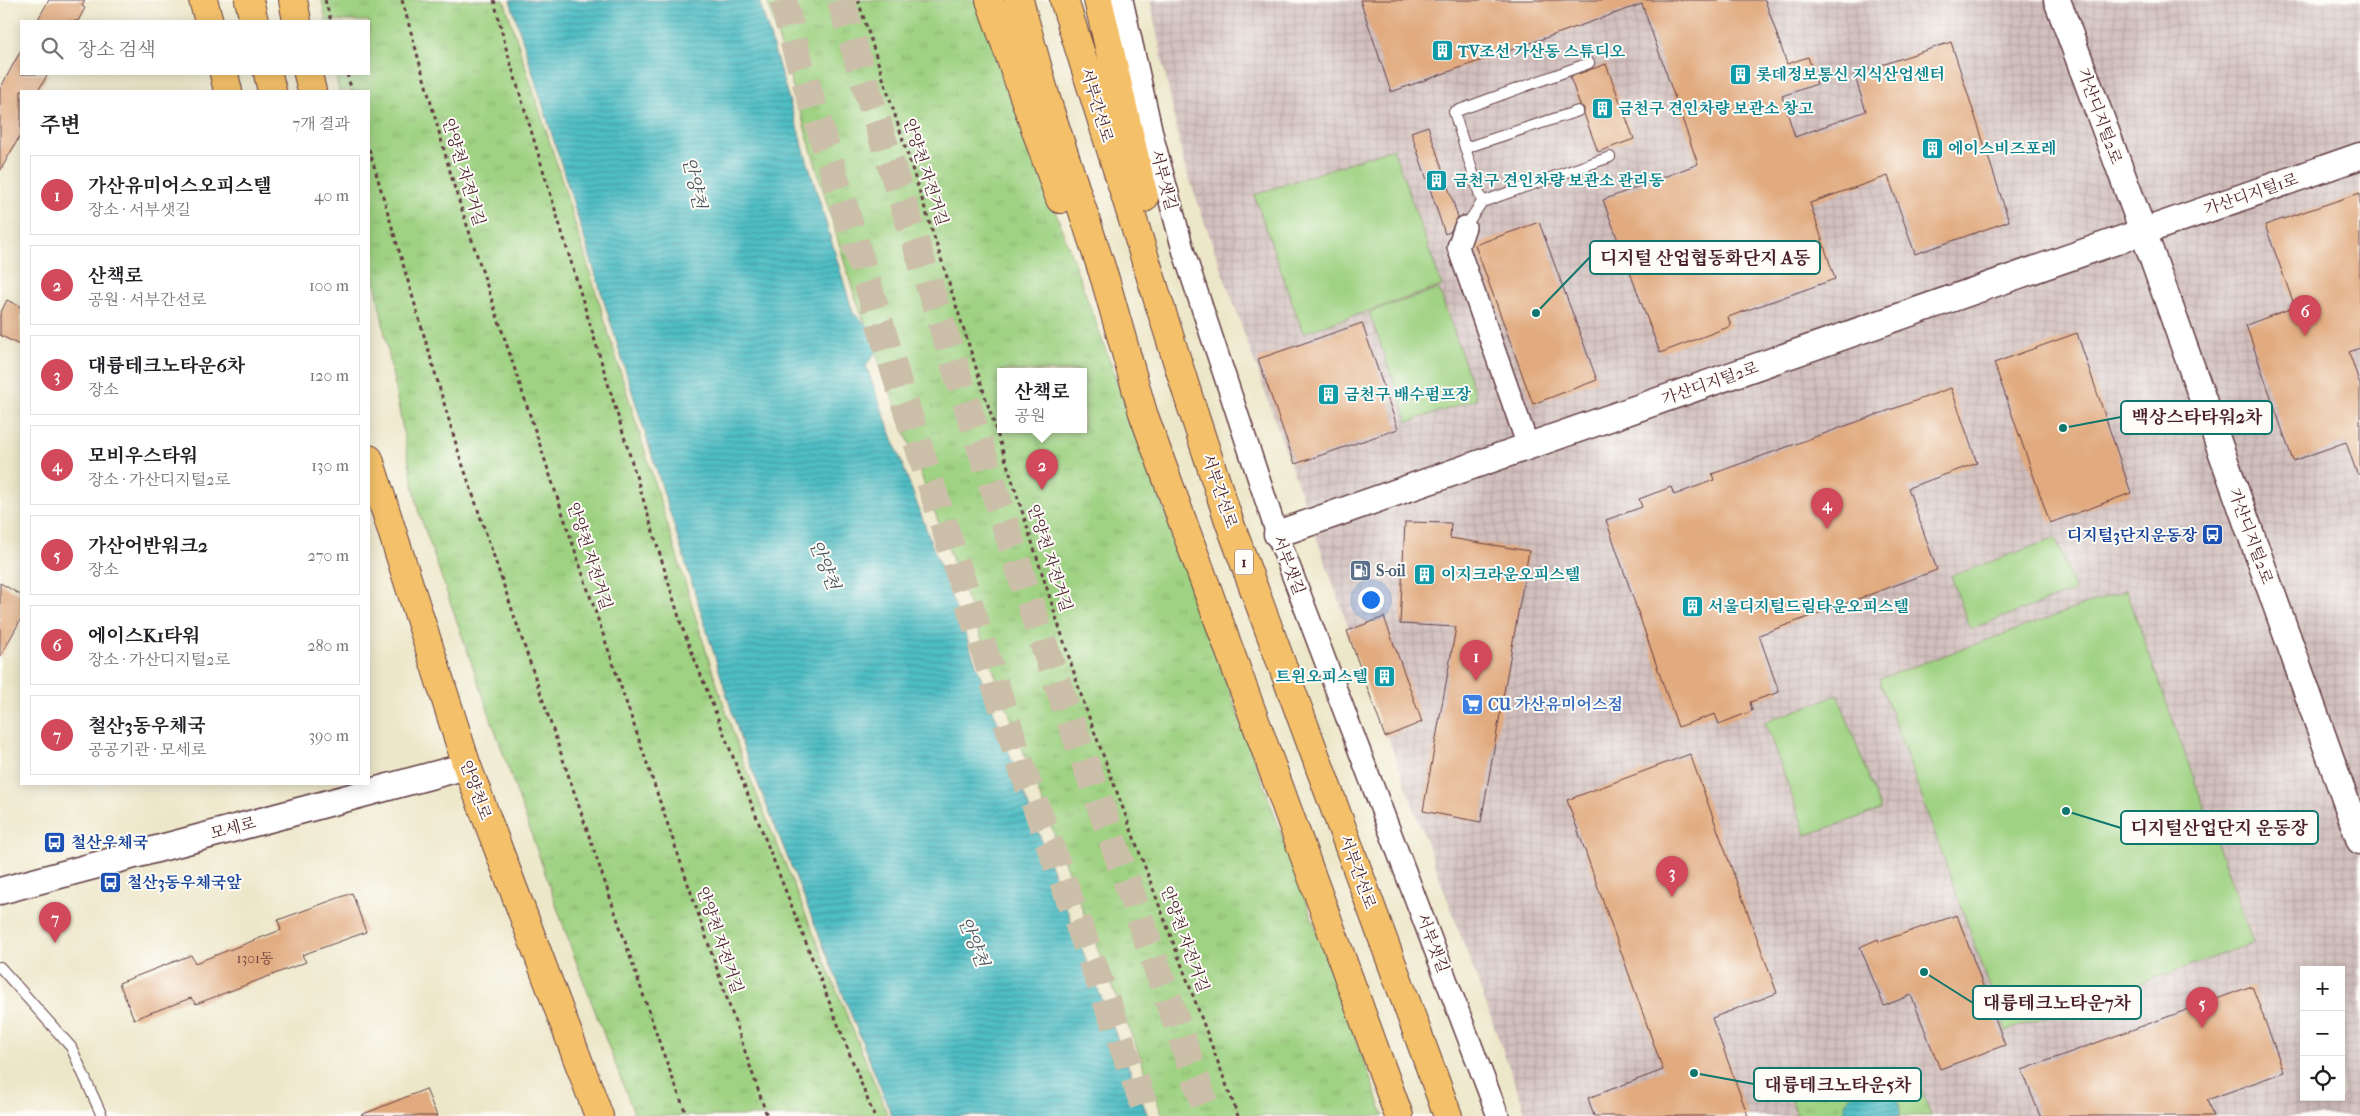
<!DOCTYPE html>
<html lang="ko">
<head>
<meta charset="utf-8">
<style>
	:root { --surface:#fff; --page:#f6f6f6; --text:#202124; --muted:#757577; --line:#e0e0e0; --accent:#d1495b }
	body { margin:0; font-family:"IM FELL French Canon","Noto Serif KR",serif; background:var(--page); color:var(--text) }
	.controls { position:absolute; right:15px; bottom:15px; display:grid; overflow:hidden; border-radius:0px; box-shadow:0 2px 12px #0003 }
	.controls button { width:45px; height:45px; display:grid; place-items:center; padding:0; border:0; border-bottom:1px solid var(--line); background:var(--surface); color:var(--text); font:25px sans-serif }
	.you { position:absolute; left:1370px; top:599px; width:18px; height:18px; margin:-12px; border:4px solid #fff; border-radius:50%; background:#1a73e8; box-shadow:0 0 0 8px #1a73e833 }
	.badge { display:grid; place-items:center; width:32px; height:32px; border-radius:50%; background:var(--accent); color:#fff; font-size:16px; font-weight:700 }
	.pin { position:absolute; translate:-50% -41px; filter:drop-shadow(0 1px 2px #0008) }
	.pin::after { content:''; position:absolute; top:26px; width:18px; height:15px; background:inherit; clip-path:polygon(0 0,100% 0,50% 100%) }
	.popup { position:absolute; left:997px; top:368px; width:90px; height:65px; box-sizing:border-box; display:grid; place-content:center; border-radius:0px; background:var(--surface); filter:drop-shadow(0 1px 4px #0005); font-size:16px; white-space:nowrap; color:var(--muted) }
	.popup b { font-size:19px; color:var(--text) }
	.popup::after { content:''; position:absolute; left:50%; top:100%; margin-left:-10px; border:10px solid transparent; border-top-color:var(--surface) }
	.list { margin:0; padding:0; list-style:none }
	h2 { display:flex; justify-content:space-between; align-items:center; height:65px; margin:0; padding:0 20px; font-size:21px }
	h2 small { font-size:16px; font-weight:400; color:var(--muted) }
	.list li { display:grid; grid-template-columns:32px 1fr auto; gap:15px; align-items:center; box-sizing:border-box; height:80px; margin:0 10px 10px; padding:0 10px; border:1px solid var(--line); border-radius:0px }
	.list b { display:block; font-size:19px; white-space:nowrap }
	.list p { margin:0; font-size:16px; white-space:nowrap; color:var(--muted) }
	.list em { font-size:16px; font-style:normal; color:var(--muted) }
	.icon { flex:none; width:28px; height:28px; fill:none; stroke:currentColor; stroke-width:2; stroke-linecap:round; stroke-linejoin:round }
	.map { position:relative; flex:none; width:2360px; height:1116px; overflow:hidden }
	.search { position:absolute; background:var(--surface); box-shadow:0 2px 12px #0003; left:20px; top:20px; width:350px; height:55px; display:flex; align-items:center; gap:12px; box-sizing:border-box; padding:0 18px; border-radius:0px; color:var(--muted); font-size:19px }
	.panel { position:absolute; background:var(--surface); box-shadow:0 2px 12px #0003; left:20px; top:90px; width:350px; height:695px; border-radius:0px }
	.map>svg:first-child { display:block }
	.industrial { fill:url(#industrial-grid); fill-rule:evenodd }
	.park { fill:url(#park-tufts); stroke:#747856; fill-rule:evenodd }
	.pitch { fill:#9fd282; stroke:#747856 }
	.water { fill:url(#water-rules); stroke:#4c6e78 }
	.building { fill:#e1aa7f }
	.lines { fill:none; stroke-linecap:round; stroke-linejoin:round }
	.trunk-tunnel { stroke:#ccbfa9; stroke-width:28; stroke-dasharray:28 14; stroke-linecap:butt }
	.service-casing { stroke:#623d43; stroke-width:12 }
	.minor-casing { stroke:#623d43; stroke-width:24 }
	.tertiary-casing { stroke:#623d43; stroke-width:29 }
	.primary-casing { stroke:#623d43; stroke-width:30 }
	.path { stroke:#623d43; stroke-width:3; stroke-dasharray:4 4; stroke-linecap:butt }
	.service { stroke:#fff; stroke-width:10 }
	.minor { stroke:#fff; stroke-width:21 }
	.tertiary { stroke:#fff; stroke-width:26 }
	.primary { stroke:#f4c16a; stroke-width:28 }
	.labels { text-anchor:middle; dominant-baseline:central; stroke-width:4; stroke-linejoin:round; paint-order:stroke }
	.number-label { font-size:14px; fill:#704240 }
	.shield { fill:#fdfcf7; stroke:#806168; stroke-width:1 }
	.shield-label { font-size:15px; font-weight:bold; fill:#4a1f2b }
	.culture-label { font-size:16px; font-weight:bold; fill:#0d838f; stroke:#fdfcf7; text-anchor:start }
	.street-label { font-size:16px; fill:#4a1f2b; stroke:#fdfcf7 }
	.transit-label { font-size:16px; font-weight:bold; fill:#164399; stroke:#fdfcf7; text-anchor:start }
	.service-label { font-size:16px; font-weight:bold; fill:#4e5e75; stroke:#fdfcf7; text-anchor:start }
	.shop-label { font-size:16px; font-weight:bold; fill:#366cbe; stroke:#fdfcf7; text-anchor:start }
	.water-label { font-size:18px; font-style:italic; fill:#4c5761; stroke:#fdfcf7 }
	.leader { fill:none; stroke:#0f766e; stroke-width:2 }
	.callout-dot { fill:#0f766e; stroke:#fdfcf7; stroke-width:2 }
	.callout { fill:#fdfcf7; stroke:#0f766e; stroke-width:2 }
	.callout-label { font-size:18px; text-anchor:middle; font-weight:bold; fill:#4a1f2b }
</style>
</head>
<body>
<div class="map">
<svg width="2360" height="1116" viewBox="0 0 2360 1116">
	<defs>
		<pattern id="industrial-grid" width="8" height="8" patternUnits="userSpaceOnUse" patternTransform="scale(1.25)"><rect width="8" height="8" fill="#d1bfbd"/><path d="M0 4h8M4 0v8" fill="none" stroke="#b5a4a3"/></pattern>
		<pattern id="park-tufts" width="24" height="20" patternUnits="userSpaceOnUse" patternTransform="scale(1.25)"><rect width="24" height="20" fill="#9fd282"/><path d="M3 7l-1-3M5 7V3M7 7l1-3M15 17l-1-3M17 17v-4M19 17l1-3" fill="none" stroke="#8ab470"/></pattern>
		<pattern id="water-rules" width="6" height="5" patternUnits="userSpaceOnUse" patternTransform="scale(1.25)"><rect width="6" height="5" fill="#4fbec5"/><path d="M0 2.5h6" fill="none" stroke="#449aa0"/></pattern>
	</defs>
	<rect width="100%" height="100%" fill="#fdfcf7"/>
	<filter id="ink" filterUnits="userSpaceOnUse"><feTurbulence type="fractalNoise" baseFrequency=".02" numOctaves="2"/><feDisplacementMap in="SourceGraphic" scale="10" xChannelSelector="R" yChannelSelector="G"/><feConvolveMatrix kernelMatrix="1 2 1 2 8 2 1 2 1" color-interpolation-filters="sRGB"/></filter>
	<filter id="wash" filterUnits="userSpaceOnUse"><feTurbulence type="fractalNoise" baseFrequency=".0096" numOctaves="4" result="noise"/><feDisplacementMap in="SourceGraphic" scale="20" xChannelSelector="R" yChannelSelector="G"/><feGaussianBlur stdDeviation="1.12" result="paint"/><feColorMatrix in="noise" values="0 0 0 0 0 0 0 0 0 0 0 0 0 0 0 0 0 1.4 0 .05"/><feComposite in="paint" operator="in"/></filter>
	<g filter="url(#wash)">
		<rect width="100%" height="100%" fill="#ede7c9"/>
		<path class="industrial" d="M 1150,0 L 2360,0 L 2360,1116 L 1527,1116 L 1375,702 L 1184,164 ZM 2304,970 L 2341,970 L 2341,1097 L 2304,1097 Z"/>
		<path class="park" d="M 322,0 L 504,0 L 557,165 L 707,654 L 741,756 L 888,1116 L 635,1116 L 574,956 L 418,510 L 369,250 L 369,91 L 339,91 L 335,74 L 369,74 L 369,21 L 326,21 Z
			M 767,0 L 982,0 L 1007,78 L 1384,1116 L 1163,1116 L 1074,888 L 853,291 ZM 1001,371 L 1083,371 L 1083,429 L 1001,429 Z
			M 1779,1068 L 1919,1083 L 1931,1116 L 1797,1116 Z"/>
		<path class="pitch" d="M 1393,148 L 1442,286 L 1303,333 L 1254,195 Z
			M 1439,289 L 1477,399 L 1408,422 L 1369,312 Z
			M 2056,538 L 2075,591 L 1970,629 L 1951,576 Z
			M 2126,590 L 2253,943 L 2006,1031 L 1879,679 Z
			M 1838,695 L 1881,810 L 1806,835 L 1765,722 Z"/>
		<path class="water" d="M 510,0 L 759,0 L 853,313 L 884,340 L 866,366 L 1076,934 L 1148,1116 L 892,1116 L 743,747 Z
			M 1873,1085 C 1890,1088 1901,1098 1900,1116 L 1844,1116 C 1844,1097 1855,1087 1873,1085 Z"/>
		<g id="blocks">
			<path class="building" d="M 49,0 L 85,0 L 82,6 L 85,8 L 78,21 L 37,21 Z
				M 1360,0 L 1765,0 L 1787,64 L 1808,57 L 1817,84 L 1782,96 L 1795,137 L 1866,111 L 1854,74 L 1951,42 L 2009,221 L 1915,254 L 1888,176 L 1810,203 L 1835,279 L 1728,317 L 1731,326 L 1660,353 L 1603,200 L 1698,164 L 1642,4 L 1391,92 Z
				M 21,50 L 21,74 L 48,74 L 38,91 L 21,91 L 21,134 L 0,171 L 0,89 Z
				M 1606,64 L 1634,139 L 1598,152 L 1584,114 L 1584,108 L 1580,105 L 1570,77 Z
				M 1428,126 L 1458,217 L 1450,232 L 1445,234 L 1411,132 Z
				M 2360,193 L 2360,348 L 2349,352 L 2360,384 L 2360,474 L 2357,474 L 2346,442 L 2293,461 L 2246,325 L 2295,307 L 2265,225 Z
				M 1539,222 L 1597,380 L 1533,404 L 1475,245 Z
				M 7,300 L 21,307 L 21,346 L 0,335 L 0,314 Z
				M 1362,323 L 1398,429 L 1295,464 L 1258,359 Z
				M 2077,333 L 2131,493 L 2050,523 L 1994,363 Z
				M 1951,388 L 1977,463 L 1908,488 L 1937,570 L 1759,635 L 1779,692 L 1750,702 L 1752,711 L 1719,724 L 1715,714 L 1678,727 L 1606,520 L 1642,507 L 1639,499 L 1671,487 L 1674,495 L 1714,480 L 1712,474 Z
				M 1405,522 L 1451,523 L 1450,538 L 1529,551 L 1481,822 L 1423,811 L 1456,627 L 1400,624 Z
				M 0,583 L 21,595 L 21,619 L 0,657 Z
				M 1384,617 L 1422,722 L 1385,737 L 1347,631 Z
				M 1690,754 L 1777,993 L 1712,1018 L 1748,1116 L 1594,1116 L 1588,1098 L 1663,1070 L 1567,800 Z
				M 352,893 L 366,932 L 302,955 L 306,962 L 196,1004 L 191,998 L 134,1019 L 119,983 L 191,955 L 195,963 L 281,930 L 278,920 Z
				M 1957,915 L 2005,1045 L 1940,1069 L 1911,995 L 1884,1006 L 1860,947 L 1878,939 L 1879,942 Z
				M 2252,986 L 2284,1072 L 2207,1100 L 2213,1116 L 2040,1116 L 2022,1070 Z
				M 426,1089 L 437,1116 L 361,1116 L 361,1115 Z"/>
		</g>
	</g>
	<g filter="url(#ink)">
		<use href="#blocks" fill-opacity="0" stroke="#623d43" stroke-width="1"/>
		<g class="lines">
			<path class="trunk-tunnel" d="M 783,0 L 797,54 L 897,379 L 1021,765 L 1148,1116
				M 841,0 L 858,61 L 1038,628 L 1209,1116"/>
			<defs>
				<path id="service" d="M 1589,63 L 1454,112 L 1482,202 L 1610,157
					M 1465,148 L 1578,111
					M 1465,227 L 1482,202
					M 0,967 L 71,1047 L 102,1116"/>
				<path id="minor" d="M 1122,0 L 1154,142 L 1184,253 L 1277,534 L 1498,1116
					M 1465,227 L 1458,247 L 1528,446"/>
				<path id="tertiary" d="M 2057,0 L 2143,231 L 2360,841
					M 1277,534 L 2360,156
					M 0,891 L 467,766"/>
				<path id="primary" d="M 203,0 L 209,21
					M 249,0 L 254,21
					M 293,0 L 297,21
					M 990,0 L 1060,199
					M 1019,0 L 1047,102 L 1105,279 L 1143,413 L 1399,1116
					M 1064,0 L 1190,402 L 1229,521 L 1448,1116
					M 1098,0 L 1144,198
					M 224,74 L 228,91
					M 268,74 L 272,91
					M 308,74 L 312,91
					M 369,459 L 467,766 L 599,1116"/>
			</defs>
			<use href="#service" class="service-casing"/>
			<use href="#minor" class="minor-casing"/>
			<use href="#tertiary" class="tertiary-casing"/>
			<use href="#primary" class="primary-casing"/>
			<path class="path" d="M 325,0 L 331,21
				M 402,0 L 455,189 L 589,593 L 767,1116
				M 494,0 L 506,48 L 682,627 L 874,1116
				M 858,0 L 1084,704 L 1238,1116
				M 347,74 L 352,91
				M 369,149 L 459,454 L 662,1050 L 687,1116"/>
			<use href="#service" class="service"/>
			<use href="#minor" class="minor"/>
			<use href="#tertiary" class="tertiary"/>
			<use href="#primary" class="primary"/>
		</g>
	</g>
	<defs>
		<symbol id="building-square" viewBox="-11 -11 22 22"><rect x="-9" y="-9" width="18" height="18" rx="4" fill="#0f9aa8" stroke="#fdfcf7"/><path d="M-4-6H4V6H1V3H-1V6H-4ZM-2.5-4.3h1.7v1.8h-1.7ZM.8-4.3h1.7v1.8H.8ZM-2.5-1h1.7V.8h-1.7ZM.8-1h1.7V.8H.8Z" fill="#fff"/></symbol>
		<symbol id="bus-square" viewBox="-11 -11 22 22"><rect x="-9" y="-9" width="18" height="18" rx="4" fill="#1a4fb4" stroke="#fdfcf7"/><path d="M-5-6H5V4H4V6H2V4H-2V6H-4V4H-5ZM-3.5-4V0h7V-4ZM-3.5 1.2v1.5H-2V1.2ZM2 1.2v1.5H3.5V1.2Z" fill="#fff"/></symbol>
		<symbol id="fuel-square" viewBox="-11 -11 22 22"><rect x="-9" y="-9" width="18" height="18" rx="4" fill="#5c6f8a" stroke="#fdfcf7"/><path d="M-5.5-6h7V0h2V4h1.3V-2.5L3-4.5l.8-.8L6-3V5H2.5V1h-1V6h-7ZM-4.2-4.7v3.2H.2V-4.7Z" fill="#fff"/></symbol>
		<symbol id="supermarket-square" viewBox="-11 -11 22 22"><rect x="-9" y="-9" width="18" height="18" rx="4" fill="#3f7fe0" stroke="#fdfcf7"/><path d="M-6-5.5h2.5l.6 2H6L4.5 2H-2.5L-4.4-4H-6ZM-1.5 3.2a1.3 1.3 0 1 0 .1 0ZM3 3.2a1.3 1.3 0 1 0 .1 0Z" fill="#fff"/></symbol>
	</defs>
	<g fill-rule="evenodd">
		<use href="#building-square" x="1430" y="38" width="25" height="25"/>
		<use href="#building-square" x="1728" y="62" width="25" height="25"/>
		<use href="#building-square" x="1590" y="96" width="25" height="25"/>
		<use href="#building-square" x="1920" y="136" width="25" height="25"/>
		<use href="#building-square" x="1424" y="168" width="25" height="25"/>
		<use href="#building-square" x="1316" y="382" width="25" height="25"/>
		<use href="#bus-square" x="2200" y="522" width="25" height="25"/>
		<use href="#fuel-square" x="1348" y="558" width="25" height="25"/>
		<use href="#building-square" x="1412" y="562" width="25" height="25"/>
		<use href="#building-square" x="1680" y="594" width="25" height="25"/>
		<use href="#building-square" x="1372" y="664" width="25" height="25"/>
		<use href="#supermarket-square" x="1460" y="692" width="25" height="25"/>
		<use href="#bus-square" x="42" y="830" width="25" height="25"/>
		<use href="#bus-square" x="98" y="870" width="25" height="25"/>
	</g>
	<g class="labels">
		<g class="number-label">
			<text x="255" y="958">1301동</text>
		</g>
		<rect class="shield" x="1235" y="549.5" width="18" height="25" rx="4"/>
		<g class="shield-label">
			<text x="1244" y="562">1</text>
		</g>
		<g class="culture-label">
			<text x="1458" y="51">TV조선 가산동 스튜디오</text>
			<text x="1756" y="74">롯데정보통신 지식산업센터</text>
			<text x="1618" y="108">금천구 견인차량 보관소 창고</text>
			<text x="1948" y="148">에이스비즈포레</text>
			<text x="1453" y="180">금천구 견인차량 보관소 관리동</text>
			<text x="1344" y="394">금천구 배수펌프장</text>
			<text x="1441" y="574">이지크라운오피스텔</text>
			<text x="1708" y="606">서울디지털드림타운오피스텔</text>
			<text x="1368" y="676" text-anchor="end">트윈오피스텔</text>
		</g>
		<g class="street-label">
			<text transform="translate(1097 105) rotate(73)">서부간선로</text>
			<text transform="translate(2100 116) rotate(70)">가산디지털2로</text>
			<text transform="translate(464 172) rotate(73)">안양천 자전거길</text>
			<text transform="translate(926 172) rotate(72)">안양천 자전거길</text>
			<text transform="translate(1164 180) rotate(75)">서부샛길</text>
			<text transform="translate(2251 194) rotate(-19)">가산디지털1로</text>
			<text transform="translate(1710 383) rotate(-19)">가산디지털2로</text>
			<text transform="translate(1220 491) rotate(71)">서부간선로</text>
			<text transform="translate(2251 536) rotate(70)">가산디지털2로</text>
			<text transform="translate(590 556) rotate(72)">안양천 자전거길</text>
			<text transform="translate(1050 558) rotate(72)">안양천 자전거길</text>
			<text transform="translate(1289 565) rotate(69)">서부샛길</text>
			<text transform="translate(476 790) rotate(70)">안양천로</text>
			<text transform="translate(233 828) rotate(-15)">모세로</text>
			<text transform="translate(1358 872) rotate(70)">서부간선로</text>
			<text transform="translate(1185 939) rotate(70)">안양천 자전거길</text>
			<text transform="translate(720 940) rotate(71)">안양천 자전거길</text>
			<text transform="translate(1433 943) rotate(69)">서부샛길</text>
		</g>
		<g class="transit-label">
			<text x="2197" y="535" text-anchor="end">디지털3단지운동장</text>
			<text x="71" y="842">철산우체국</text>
			<text x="127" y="882">철산3동우체국앞</text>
		</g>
		<g class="service-label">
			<text x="1376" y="570">S-oil</text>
		</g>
		<g class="shop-label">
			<text x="1488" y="704">CU 가산유미어스점</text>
		</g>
		<g class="water-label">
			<text transform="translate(694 183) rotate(77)">안양천</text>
			<text transform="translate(824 565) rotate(68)">안양천</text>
			<text transform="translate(973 942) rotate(68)">안양천</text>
		</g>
	</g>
	<path class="leader" d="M1536 313L1590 257M2063 428L2121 417M2066 811L2121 828M1924 972L1973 1003M1694 1073L1754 1084"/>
	<g class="callout-dot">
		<circle cx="1536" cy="313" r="5"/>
		<circle cx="2063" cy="428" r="5"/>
		<circle cx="2066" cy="811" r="5"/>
		<circle cx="1924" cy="972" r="5"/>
		<circle cx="1694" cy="1073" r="5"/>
	</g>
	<g class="callout">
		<rect x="1590" y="241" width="230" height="33" rx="5"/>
		<rect x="2121" y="401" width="151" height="33" rx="5"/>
		<rect x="2121" y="811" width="197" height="33" rx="5"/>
		<rect x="1973" y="986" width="168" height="33" rx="5"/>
		<rect x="1754" y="1068" width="167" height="33" rx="5"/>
	</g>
	<g class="callout-label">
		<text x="1705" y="264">디지털 산업협동화단지 A동</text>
		<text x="2197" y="423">백상스타타워2차</text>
		<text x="2219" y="834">디지털산업단지 운동장</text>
		<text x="2057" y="1009">대륭테크노타운7차</text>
		<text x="1838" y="1091">대륭테크노타운5차</text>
	</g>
</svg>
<div class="controls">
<button>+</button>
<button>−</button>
<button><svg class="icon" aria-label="locate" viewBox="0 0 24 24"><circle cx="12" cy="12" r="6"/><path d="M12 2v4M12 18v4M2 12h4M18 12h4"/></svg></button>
</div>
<div class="you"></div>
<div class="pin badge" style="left:1476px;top:681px">1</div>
<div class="pin badge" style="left:1042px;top:490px">2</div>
<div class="popup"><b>산책로</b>공원</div>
<div class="pin badge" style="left:1672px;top:897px">3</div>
<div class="pin badge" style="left:1827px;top:529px">4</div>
<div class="pin badge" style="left:2202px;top:1028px">5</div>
<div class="pin badge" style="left:2305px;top:336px">6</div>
<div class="pin badge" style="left:55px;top:943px">7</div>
<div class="search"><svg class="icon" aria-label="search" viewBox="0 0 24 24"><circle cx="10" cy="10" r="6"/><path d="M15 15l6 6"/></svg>장소 검색</div>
<section class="panel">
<h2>주변<small>7개 결과</small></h2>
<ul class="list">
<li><span class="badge">1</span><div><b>가산유미어스오피스텔</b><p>장소 · 서부샛길</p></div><em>40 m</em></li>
<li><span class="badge">2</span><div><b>산책로</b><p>공원 · 서부간선로</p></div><em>100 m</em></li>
<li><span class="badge">3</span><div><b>대륭테크노타운6차</b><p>장소</p></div><em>120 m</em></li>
<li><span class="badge">4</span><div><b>모비우스타워</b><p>장소 · 가산디지털2로</p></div><em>130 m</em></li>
<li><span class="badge">5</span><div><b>가산어반워크2</b><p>장소</p></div><em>270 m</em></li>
<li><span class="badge">6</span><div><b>에이스K1타워</b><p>장소 · 가산디지털2로</p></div><em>280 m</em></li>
<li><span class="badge">7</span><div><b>철산3동우체국</b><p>공공기관 · 모세로</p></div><em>390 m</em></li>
</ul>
</section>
</div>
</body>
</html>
